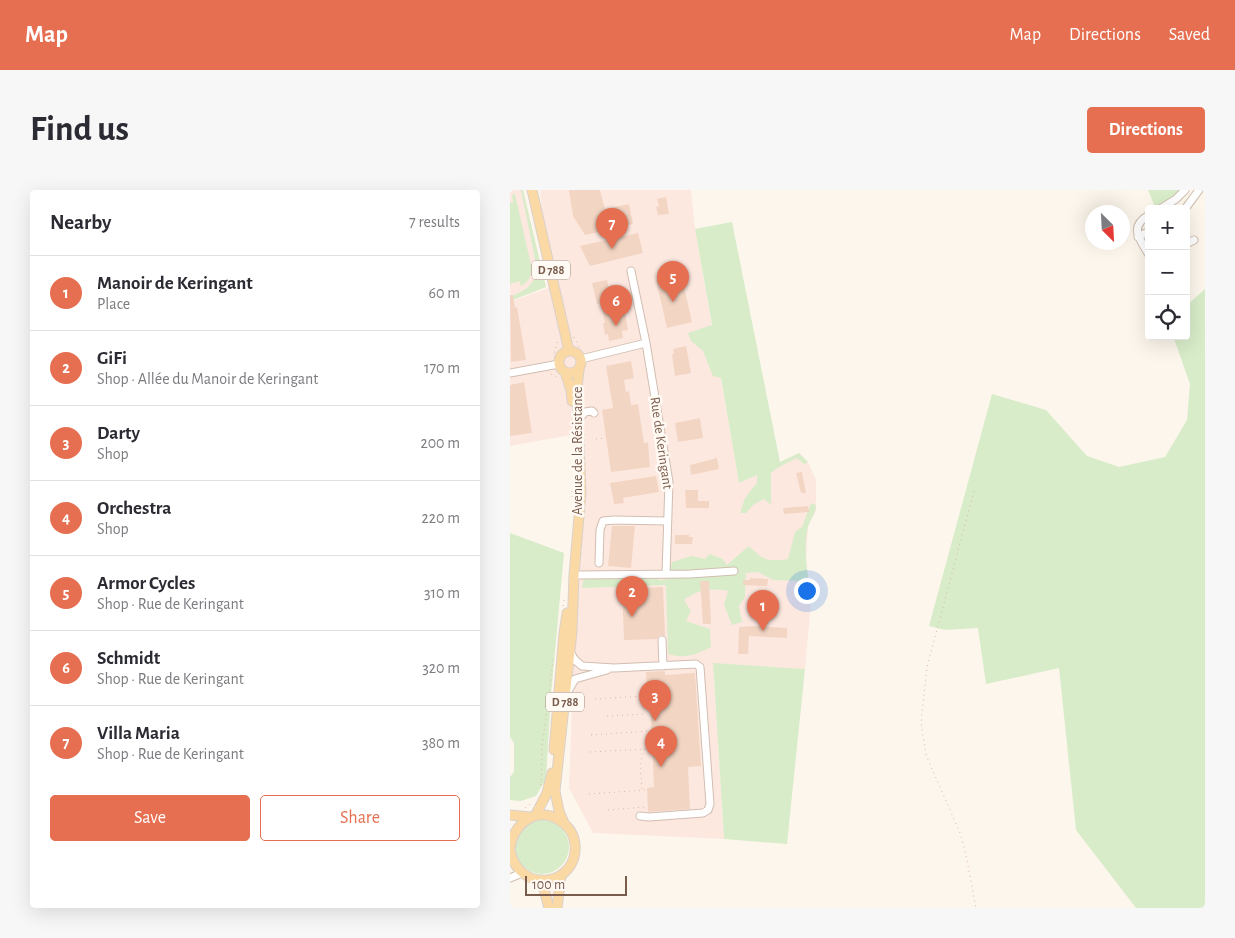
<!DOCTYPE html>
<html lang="en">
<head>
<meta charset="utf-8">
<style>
	:root { --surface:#fff; --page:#f7f7f7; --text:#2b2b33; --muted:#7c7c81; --line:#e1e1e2; --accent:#e76f51 }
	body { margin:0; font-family:"Alegreya Sans",sans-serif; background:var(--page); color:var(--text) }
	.controls { position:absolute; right:15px; top:15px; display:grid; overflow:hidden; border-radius:5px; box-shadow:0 5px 20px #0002 }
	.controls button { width:45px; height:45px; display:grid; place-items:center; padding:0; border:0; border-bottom:1px solid var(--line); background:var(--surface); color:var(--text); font:25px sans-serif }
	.compass { position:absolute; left:575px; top:15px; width:45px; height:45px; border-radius:50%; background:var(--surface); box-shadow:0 5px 20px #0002; rotate:156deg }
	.scale { position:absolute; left:15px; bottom:12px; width:102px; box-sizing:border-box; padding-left:5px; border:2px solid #7a5c4d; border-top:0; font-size:14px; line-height:18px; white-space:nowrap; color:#7a5c4d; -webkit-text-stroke:4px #fffaf3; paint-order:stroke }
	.you { position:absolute; left:296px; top:400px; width:18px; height:18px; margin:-12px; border:4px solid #fff; border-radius:50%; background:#1a73e8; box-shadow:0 0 0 8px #1a73e833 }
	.badge { display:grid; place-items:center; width:32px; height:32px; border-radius:50%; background:var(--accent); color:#fff; font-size:16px; font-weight:700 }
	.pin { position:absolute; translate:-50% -41px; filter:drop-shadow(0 1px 2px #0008) }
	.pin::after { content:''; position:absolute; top:26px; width:18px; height:15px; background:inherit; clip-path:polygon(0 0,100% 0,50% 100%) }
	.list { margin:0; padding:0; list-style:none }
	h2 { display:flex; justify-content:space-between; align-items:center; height:65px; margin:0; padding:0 20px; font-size:21px }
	h2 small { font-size:16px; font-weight:400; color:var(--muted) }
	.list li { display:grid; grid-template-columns:32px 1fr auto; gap:15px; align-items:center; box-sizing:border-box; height:75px; padding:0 20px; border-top:1px solid var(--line) }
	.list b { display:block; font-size:19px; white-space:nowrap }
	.list p { margin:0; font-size:16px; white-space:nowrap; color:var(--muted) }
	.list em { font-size:16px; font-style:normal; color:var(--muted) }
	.actions { display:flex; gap:10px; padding:15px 20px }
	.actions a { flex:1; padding:11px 0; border:1px solid var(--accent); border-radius:5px; text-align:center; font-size:18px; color:var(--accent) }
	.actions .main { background:var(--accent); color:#fff }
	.icon { flex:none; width:28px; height:28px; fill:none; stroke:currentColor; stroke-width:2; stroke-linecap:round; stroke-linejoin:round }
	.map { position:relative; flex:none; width:695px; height:718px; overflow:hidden; border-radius:5px }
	header { display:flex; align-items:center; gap:30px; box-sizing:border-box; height:70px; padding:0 25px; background:var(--accent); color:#fff }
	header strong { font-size:24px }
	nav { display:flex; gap:28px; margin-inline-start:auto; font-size:18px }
	.intro { display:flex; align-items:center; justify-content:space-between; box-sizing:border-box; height:120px; padding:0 30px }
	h1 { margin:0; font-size:35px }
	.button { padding:12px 22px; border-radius:5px; background:var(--accent); color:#fff; font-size:18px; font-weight:700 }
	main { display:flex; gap:30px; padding:0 30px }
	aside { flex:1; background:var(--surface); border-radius:5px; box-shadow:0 5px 20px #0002 }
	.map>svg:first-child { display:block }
	.commercial { fill:#fde8e0 }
	.green { fill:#d8ecc9 }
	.building { fill:#f3d5c3 }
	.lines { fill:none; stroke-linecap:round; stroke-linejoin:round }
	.minor-casing { stroke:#d1beb0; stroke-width:9 }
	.major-casing { stroke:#dad1cd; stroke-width:11 }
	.path { stroke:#d9b8a5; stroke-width:1; stroke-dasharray:1 4; stroke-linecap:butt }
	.minor { stroke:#fff; stroke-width:7 }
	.major { stroke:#fbd9a5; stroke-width:9 }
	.labels { text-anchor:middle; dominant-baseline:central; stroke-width:5; stroke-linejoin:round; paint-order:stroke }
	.shield { fill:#fffaf3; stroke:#a28b7f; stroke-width:1 }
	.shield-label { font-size:12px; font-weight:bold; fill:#7a5c4d }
	.street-label { font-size:14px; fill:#7a5c4d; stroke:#fffaf3 }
</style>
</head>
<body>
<header>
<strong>Map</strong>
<nav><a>Map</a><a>Directions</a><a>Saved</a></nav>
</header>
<div class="intro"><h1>Find us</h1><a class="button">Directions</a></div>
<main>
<aside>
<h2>Nearby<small>7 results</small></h2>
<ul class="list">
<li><span class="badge">1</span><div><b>Manoir de Keringant</b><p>Place</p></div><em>60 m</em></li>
<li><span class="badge">2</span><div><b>GiFi</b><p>Shop · Allée du Manoir de Keringant</p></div><em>170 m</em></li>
<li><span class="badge">3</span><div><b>Darty</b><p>Shop</p></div><em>200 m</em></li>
<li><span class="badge">4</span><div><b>Orchestra</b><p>Shop</p></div><em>220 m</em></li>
<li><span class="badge">5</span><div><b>Armor Cycles</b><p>Shop · Rue de Keringant</p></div><em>310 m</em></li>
<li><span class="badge">6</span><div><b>Schmidt</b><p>Shop · Rue de Keringant</p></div><em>320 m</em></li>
<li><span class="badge">7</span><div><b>Villa Maria</b><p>Shop · Rue de Keringant</p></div><em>380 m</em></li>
</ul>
<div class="actions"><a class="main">Save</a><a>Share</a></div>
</aside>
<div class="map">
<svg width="695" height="718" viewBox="0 0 695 718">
	<rect width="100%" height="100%" fill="#fdf6ec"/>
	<path class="commercial" d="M 0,0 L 13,0 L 36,97 L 0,111 Z
		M 30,0 L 181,0 L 185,39 L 229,293 L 289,263 L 298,272 L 306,290 L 306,321 L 298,336 L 296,373 L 301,412 L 295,479 L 203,474 L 214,649 L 83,643 L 59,598 L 72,243 L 0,256 L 0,112 L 38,98 Z"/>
	<path class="green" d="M 11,0 L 13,0 L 36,97 L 0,111 L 0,107 C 15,100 25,96 27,79 Z
		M 638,0 L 671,0 L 661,8 L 645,17 Z
		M 5,4 L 22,79 C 21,87 19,91 11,96 L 9,91 L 0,94 L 0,11 L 1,13 L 3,12 L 2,5 Z
		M 222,32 L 270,272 L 289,263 L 298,272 L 294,274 L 287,268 L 269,277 L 261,283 L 261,315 L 254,309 L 243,315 L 236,323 L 230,323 L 235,308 L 247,293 L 247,285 L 229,293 L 211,188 L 203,186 L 193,161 L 181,151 L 178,143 L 202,135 L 185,39 Z
		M 695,99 L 695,718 L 626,718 L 566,640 L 549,478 L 476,494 L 468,438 L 435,440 L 419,436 L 482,204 L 536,220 L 577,266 L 609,277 L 655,267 L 677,230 L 680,194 L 663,146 L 676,146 L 676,116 Z
		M 301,313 L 306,315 C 306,324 300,329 298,337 C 294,353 296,371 298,387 L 288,391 L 263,390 L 248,382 L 236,383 L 235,407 L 229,416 L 232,432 L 222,435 L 214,415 L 218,401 C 199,398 190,399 174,410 L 181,421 L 176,431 L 200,439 L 201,457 C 186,465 175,469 158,464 L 156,395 L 72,398 L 74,385 L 91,381 L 139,381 L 149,390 L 158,389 L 162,372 L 182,366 L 195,369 L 199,364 L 213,369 L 217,375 L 239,356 C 253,370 257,372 278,369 L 285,342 L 292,337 Z
		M 0,343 L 54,363 L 41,505 L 36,589 L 26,606 L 11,611 L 0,610 L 0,587 L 4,582 L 4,553 L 0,547 Z
		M 203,473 L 295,479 L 277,654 L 214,649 Z
		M5 657a27 27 0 1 1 54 0a27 27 0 1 1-54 0Z"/>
	<path class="building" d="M 59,0 L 90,0 L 95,19 L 119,14 L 123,34 L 75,45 L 63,26 Z
		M 156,7 L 159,24 L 148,25 L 146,17 L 149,16 L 147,9 Z
		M 128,43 L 133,63 L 80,76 L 70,56 Z
		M 171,84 L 182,132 L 157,138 L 146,90 Z
		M 97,90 L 104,119 L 114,117 L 118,140 L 112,141 L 113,148 L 99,151 L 98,144 L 95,145 L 93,133 L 95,133 L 91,113 L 87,114 L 82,93 Z
		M 0,105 L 3,105 L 5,118 L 7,117 L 16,170 L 1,172 Z
		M 176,156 L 181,183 L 165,186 L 162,164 L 164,164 L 163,159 Z
		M 121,171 L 124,188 L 114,190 L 116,202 L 119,201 L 121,215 L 128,214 L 134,253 L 138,252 L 140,277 L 101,282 L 92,220 L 103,218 L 96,176 Z
		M 14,192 L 22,243 L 0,246 L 0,195 Z
		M 190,228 L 193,248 L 168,252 L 165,233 Z
		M 207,268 L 209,279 L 181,285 L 180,275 Z
		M 292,282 L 296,303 L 291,303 L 286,283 Z
		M 146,286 L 149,302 L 113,308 L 114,313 L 104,314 L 100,293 Z
		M 175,300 L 188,300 L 188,311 L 199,311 L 199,318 L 176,318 Z
		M 298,316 L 299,322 L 274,324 L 273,318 Z
		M 102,336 L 125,336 L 121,378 L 98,376 Z
		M 165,345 L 179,345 L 179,347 L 183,347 L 182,354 L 165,354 Z
		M 240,388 L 258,389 L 257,396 L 233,395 L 233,390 L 240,390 Z
		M 190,391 L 199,391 L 201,434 L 193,434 Z
		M 153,397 L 155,446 L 150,445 L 147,449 L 114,450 L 112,399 Z
		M 244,436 L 277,438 L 277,448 L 239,446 L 238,464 L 228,464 L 229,437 Z
		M 155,481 L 155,485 L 185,483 L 191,576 L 178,577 L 180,619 L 138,622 L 137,598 L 144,597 L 140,505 L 137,505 L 136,482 Z"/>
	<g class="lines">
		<defs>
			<path id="minor" d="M 650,19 L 666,9 L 675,0
				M 675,19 L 689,0
				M 639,25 C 618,37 630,49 639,65
				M 628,47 L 639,41
				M 676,54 L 684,50
				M 136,153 L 159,292 L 156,384
				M 71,169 L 136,153 L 121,81
				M 0,183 L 49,174
				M 69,229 L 75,222 L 82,221 L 84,223
				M 89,373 L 90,340 L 93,331 L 104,330 L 157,331
				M 64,385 L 180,384 L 224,381
				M 152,450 L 153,476
				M 60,462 L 65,470 L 72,476 L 104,478 L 186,474 L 190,477 L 200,614 L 198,620 L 193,623 L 139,627 L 130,626
				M 57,503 L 65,489 L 97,480
				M 0,688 L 12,683"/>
			<path id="major" d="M 22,0 L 59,161
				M49 172a11 11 0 1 1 22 0a11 11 0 1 1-22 0Z
				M 55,182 L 61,200 L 62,211
				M 44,560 L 54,443 L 57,423
				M 0,625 L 20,627
				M 25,626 L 37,603 L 42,583
				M 54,633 L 49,621 L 45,601 L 62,442 L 64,385 L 71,303 L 67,199 L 69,180
				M 0,659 C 2,635 26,615 49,630 C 58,635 64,644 65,654 C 69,696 9,706 0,660
				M 30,690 L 34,699 L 39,718
				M 47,718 L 51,685"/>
		</defs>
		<use href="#minor" class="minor-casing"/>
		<use href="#major" class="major-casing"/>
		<path class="path" d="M 64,147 L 69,156 L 68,163
			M 46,167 L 44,164 L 48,150
			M 41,184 L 48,188
			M 86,249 L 96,248
			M 464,301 L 417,477 L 411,533 L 416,565 L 450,643 L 455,660 L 466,718
			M 62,307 L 62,299
			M 53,416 L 55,406
			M 85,509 L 134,506
			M 97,526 L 136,524
			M 81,545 L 138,541
			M 80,562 L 138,559
			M 31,595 L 32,558 L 43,470
			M 132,599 L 130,575 L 134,559
			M 79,604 L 135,600
			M 15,618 L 22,613
			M 98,620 L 136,617"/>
		<use href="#minor" class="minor"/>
		<use href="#major" class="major"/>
	</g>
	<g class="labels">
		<g class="shield">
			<rect x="22" y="70.5" width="38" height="19" rx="4"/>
			<rect x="36" y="502.5" width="38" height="19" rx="4"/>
		</g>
		<g class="shield-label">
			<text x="41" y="80">D 788</text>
			<text x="55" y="512">D 788</text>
		</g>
		<g class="street-label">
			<text transform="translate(151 253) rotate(82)">Rue de Keringant</text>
			<text transform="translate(68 261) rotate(-90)">Avenue de la Résistance</text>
		</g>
	</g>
</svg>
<div class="controls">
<button>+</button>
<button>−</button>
<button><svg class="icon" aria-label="locate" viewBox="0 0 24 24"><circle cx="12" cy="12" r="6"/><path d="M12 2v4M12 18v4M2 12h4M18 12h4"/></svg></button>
</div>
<svg class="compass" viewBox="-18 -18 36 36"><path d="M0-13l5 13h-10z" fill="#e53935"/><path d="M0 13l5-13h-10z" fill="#7c7c81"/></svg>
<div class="scale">100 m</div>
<div class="you"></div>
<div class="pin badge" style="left:253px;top:441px">1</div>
<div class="pin badge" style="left:122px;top:427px">2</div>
<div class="pin badge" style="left:145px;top:531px">3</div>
<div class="pin badge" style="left:151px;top:577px">4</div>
<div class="pin badge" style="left:163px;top:112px">5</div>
<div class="pin badge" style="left:106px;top:136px">6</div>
<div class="pin badge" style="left:102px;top:59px">7</div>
</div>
</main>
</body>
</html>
